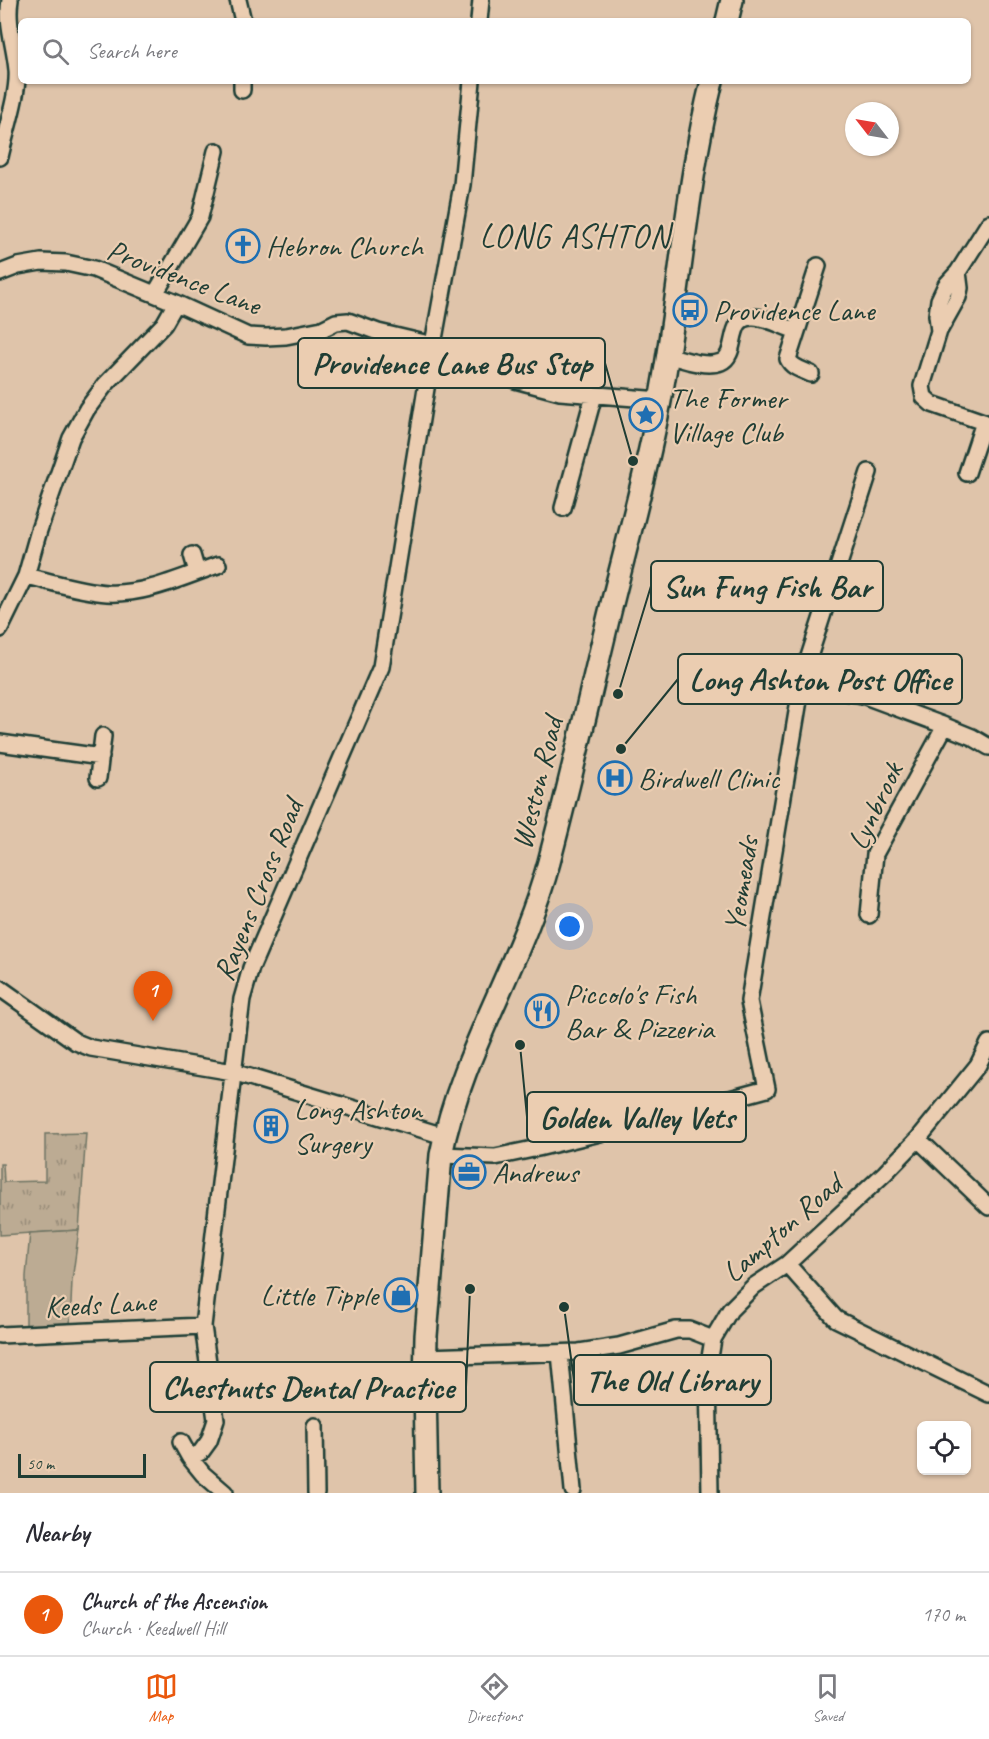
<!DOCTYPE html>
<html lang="en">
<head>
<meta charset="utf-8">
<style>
	:root { --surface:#fff; --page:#f2f2f3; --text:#2b2b33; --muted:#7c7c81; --line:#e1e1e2; --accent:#ea580c }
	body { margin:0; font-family:Caveat,sans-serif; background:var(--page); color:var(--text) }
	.controls { position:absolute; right:18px; bottom:18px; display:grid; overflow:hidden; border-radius:9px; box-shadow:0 2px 4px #0004 }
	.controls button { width:54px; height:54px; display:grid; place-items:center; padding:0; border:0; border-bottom:2px solid var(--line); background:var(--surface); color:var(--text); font:30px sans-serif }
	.compass { position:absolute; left:845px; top:102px; width:54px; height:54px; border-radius:50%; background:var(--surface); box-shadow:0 2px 4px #0004; rotate:301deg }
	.scale { position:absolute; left:18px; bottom:15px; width:128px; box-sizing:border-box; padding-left:6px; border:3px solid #1f3d34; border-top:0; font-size:16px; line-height:21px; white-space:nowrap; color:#1f3d34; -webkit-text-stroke:4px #ebcdb1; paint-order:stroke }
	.you { position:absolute; left:570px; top:927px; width:21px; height:21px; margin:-15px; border:4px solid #fff; border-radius:50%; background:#1a73e8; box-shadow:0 0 0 9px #1a73e833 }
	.badge { display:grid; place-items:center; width:39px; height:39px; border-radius:50%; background:var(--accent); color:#fff; font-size:20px; font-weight:700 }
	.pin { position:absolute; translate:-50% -50px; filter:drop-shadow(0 2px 3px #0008) }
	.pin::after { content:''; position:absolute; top:32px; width:21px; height:18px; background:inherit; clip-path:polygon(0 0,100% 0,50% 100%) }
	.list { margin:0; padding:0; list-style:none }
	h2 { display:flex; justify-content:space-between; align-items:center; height:78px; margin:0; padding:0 24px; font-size:26px }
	h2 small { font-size:20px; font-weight:400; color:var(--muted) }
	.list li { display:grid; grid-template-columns:39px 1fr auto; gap:18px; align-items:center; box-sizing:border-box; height:84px; padding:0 24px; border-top:2px solid var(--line) }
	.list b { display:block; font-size:22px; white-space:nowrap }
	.list p { margin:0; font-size:20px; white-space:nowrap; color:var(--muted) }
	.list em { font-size:20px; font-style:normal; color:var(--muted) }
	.icon { flex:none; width:33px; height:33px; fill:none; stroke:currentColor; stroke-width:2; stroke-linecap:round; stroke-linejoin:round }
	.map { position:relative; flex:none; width:989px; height:1493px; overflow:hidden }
	.search { position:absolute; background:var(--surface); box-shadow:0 2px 4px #0004; left:18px; right:18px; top:18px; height:66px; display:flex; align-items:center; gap:15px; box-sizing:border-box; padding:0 21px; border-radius:9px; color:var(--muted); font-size:22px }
	.sheet { height:162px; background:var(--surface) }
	nav { display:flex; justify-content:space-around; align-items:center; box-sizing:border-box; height:84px; border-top:2px solid var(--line); background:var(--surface); font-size:16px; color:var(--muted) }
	nav a { display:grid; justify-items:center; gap:3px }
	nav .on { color:var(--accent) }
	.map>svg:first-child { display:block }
	.grass { fill:url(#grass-tufts); stroke:#6e7464; stroke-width:1.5 }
	.park { fill:#bcab93; stroke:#6e7464; stroke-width:1.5 }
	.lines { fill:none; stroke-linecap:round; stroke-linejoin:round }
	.street-casing { stroke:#1f3d34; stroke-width:20 }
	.secondary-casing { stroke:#1f3d34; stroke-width:26 }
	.street { stroke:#ebcdb1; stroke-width:15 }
	.secondary { stroke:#ebcdb1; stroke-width:21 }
	.labels { text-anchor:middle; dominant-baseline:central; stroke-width:4.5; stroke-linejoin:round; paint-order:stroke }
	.poi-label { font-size:30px; fill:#1f3d34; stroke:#ebcdb1; text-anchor:start }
	.street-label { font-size:30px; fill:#1f3d34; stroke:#ebcdb1 }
	.quarter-label { font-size:33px; letter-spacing:1.5px; fill:#1f3d34; stroke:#ebcdb1 }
	.leader { fill:none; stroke:#1f3d34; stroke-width:2 }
	.callout-dot { fill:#1f3d34; stroke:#ebcdb1; stroke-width:2 }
	.callout { fill:#ebcdb1; stroke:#1f3d34; stroke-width:2 }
	.callout-label { font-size:32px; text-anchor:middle; font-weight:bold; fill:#1f3d34 }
</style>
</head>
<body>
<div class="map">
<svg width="989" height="1493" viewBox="0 0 989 1493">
	<defs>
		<pattern id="grass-tufts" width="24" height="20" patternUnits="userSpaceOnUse" patternTransform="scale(1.5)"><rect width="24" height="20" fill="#bcab93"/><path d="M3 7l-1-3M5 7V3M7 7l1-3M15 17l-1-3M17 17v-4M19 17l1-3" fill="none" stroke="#988c79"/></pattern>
	</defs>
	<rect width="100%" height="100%" fill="#dfc4aa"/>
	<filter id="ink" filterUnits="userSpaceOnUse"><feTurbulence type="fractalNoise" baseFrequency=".0167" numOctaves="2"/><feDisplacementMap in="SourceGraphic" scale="12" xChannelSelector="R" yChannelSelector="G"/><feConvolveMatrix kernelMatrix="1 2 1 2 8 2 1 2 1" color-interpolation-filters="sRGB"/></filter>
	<g filter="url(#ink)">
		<path class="grass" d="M 86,1133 L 79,1230 L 0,1235 L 0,1164 L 3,1164 L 4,1182 L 45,1181 L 45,1134 Z"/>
		<path class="park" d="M 79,1230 L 72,1281 L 70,1326 L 26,1332 L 26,1276 L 30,1233 Z"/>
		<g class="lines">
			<defs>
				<path id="street" d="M 238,0 L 243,21
					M 479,21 L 481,0
					M 242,90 L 242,81
					M 0,157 C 5,133 19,93 17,70 C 15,46 6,24 10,0
					M 958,272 L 960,288 L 958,297 L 939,331 L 922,386 L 924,397 L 932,404 L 989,424
					M 0,273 L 18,266 L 41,262 L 66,263 L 94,269 L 176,303 L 248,336 L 266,337 L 286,336 L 322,329 L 336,322 L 348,321 L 378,332 L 433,345 L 458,353 L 515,380 L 560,392 L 660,400
					M 155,294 L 200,217 L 216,151
					M 939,331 L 937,315 L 939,300 L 946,285 L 958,272 L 989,223
					M 667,355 C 682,359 706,368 721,362 C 739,355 726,316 753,317 C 767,317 783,327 797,331
					M 811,374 C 803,370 792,368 788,359 L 818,266
					M 967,473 L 984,422
					M 563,508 L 594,395
					M 192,555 L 197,572
					M 26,576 C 53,582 80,591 107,593 C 146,595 182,577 218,565
					M 0,629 L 26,576 L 39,530 L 71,438 L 87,409 L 105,385 L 164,324 L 176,303
					M 801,688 L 834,690 L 862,695 L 940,724 L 972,737 L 989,747
					M 0,743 L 101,757
					M 98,778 L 103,736
					M 869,915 L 875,854 L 945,726
					M 0,988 L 76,1042 L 91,1048 L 233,1072 L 444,1136
					M 918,1139 L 989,1207
					M 441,1155 L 495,1157 L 538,1148 L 637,1124 L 767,1089 L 749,1001 L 801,688 L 807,663 L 869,472
					M 787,1264 L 836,1319 L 989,1394
					M 0,1335 L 203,1326
					M 560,1353 L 573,1490
					M 425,1357 L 579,1352 L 619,1346 L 676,1330 L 690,1330 L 713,1339
					M 315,1426 L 316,1493
					M 181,1442 L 190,1458
					M 225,1493 L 203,1474 L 190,1458 L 201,1452 L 209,1441 L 216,1420 L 203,1326 L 242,999 L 251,968 L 381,667 L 434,339 L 462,185 L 472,81
					M 710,1493 L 708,1370 L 713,1339 L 730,1310 L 754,1286 L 787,1264 L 885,1173 L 918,1139 L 978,1065 L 989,1043"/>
				<path id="secondary" d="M 727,21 L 732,0
					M 427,1493 L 425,1387 L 426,1336 L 441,1155 C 461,1052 522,963 549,862 C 570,783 588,703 607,624 C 625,549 646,476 660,401 C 680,295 686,186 712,81"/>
			</defs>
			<use href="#street" class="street-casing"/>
			<use href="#secondary" class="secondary-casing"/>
			<use href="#street" class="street"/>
			<use href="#secondary" class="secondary"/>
		</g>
	</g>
	<defs>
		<symbol id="church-ring" viewBox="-11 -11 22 22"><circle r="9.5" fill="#ebcdb1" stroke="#1f6fb2" stroke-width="1.5"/><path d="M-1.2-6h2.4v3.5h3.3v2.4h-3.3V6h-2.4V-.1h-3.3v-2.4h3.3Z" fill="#1f6fb2"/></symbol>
		<symbol id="bus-ring" viewBox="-11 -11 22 22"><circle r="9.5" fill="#ebcdb1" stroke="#1f6fb2" stroke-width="1.5"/><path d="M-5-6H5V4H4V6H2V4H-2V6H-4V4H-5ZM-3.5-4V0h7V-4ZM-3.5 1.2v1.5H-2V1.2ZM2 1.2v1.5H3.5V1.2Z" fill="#1f6fb2"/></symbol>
		<symbol id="sight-ring" viewBox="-11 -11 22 22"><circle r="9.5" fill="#ebcdb1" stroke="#1f6fb2" stroke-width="1.5"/><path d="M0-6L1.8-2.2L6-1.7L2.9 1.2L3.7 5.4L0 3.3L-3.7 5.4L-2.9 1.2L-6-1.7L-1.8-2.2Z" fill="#1f6fb2"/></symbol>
		<symbol id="hospital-ring" viewBox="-11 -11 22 22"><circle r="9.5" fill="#ebcdb1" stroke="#1f6fb2" stroke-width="1.5"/><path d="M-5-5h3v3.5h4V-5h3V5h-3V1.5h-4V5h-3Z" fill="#1f6fb2"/></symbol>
		<symbol id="restaurant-ring" viewBox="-11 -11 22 22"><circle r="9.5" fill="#ebcdb1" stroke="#1f6fb2" stroke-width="1.5"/><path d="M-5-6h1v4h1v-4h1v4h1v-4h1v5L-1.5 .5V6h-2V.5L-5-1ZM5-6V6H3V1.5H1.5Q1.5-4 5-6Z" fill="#1f6fb2"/></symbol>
		<symbol id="building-ring" viewBox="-11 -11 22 22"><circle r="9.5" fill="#ebcdb1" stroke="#1f6fb2" stroke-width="1.5"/><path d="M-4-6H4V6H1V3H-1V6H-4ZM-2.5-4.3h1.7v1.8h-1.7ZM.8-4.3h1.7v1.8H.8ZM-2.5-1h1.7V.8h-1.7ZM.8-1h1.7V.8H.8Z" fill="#1f6fb2"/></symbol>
		<symbol id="office-ring" viewBox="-11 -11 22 22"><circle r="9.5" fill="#ebcdb1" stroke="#1f6fb2" stroke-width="1.5"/><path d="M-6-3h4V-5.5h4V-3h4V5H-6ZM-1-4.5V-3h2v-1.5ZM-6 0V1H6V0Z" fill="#1f6fb2"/></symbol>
		<symbol id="shop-ring" viewBox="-11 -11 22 22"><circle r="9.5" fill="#ebcdb1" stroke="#1f6fb2" stroke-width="1.5"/><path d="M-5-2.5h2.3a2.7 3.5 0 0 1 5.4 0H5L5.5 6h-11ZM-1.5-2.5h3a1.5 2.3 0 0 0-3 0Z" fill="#1f6fb2"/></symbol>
	</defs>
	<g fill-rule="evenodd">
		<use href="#church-ring" x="224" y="227" width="38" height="38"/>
		<use href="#bus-ring" x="671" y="291" width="38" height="38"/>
		<use href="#sight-ring" x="627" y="396" width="38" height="38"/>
		<use href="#hospital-ring" x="596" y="759" width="38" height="38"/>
		<use href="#restaurant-ring" x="523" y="992" width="38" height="38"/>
		<use href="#building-ring" x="252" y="1107" width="38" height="38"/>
		<use href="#office-ring" x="450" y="1153" width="38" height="38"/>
		<use href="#shop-ring" x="382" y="1276" width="38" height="38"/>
	</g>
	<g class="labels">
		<g class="poi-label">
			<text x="266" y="246">Hebron Church</text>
			<text x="713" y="310">Providence Lane</text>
			<text x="669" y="398">The Former<tspan x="669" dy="34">Village Club</tspan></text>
			<text x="638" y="778">Birdwell Clinic</text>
			<text x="565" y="994">Piccolo's Fish<tspan x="565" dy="34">Bar &amp; Pizzeria</tspan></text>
			<text x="294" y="1109">Long Ashton<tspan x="294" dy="34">Surgery</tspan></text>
			<text x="492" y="1172">Andrews</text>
			<text x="378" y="1295" text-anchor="end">Little Tipple</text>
		</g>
		<g class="street-label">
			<text transform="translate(184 277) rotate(21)">Providence Lane</text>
			<text transform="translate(537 783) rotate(-76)">Weston Road</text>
			<text transform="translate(875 806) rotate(-65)">Lynbrook</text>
			<text transform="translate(741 884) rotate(-81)">Yeomeads</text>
			<text transform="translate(258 890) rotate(-68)">Rayens Cross Road</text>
			<text transform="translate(782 1228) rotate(-41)">Lampton Road</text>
			<text transform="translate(100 1304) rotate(-3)">Keeds Lane</text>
		</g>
		<g class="quarter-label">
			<text x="575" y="236">LONG ASHTON</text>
		</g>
	</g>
	<path class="leader" d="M633 461L605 363M618 694L651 586M621 749L678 679M520 1045L527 1117M564 1307L574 1380M470 1289L466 1387"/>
	<g class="callout-dot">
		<circle cx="633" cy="461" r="6"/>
		<circle cx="618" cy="694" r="6"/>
		<circle cx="621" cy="749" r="6"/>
		<circle cx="520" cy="1045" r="6"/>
		<circle cx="564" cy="1307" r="6"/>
		<circle cx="470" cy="1289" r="6"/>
	</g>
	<g class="callout">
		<rect x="298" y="338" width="307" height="50" rx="6"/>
		<rect x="651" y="561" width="232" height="50" rx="6"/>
		<rect x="678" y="654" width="284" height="50" rx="6"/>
		<rect x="527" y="1092" width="219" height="50" rx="6"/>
		<rect x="574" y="1355" width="197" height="50" rx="6"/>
		<rect x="150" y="1362" width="316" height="50" rx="6"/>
	</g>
	<g class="callout-label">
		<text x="452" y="374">Providence Lane Bus Stop</text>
		<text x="767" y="597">Sun Fung Fish Bar</text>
		<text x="820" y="690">Long Ashton Post Office</text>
		<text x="637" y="1128">Golden Valley Vets</text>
		<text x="672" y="1391">The Old Library</text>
		<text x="308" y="1398">Chestnuts Dental Practice</text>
	</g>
</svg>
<div class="controls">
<button><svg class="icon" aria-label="locate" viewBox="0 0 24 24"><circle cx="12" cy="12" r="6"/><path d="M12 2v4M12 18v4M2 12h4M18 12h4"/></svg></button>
</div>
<svg class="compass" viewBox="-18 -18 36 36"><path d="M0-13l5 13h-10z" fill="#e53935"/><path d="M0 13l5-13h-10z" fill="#7c7c81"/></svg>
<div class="scale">50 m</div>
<div class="you"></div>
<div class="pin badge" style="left:153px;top:1021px">1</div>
<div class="search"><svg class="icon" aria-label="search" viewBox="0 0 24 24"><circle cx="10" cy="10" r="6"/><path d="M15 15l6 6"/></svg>Search here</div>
</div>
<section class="sheet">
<h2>Nearby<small></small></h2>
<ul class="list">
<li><span class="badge">1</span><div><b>Church of the Ascension</b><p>Church · Keedwell Hill</p></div><em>170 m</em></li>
</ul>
</section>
<nav>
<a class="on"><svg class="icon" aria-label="map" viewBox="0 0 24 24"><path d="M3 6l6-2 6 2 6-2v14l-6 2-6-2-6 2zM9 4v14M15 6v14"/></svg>Map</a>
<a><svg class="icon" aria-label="directions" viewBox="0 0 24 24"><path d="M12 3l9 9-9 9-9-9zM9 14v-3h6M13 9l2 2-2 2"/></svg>Directions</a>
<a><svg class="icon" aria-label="saved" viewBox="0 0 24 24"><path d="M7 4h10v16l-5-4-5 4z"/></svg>Saved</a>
</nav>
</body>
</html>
